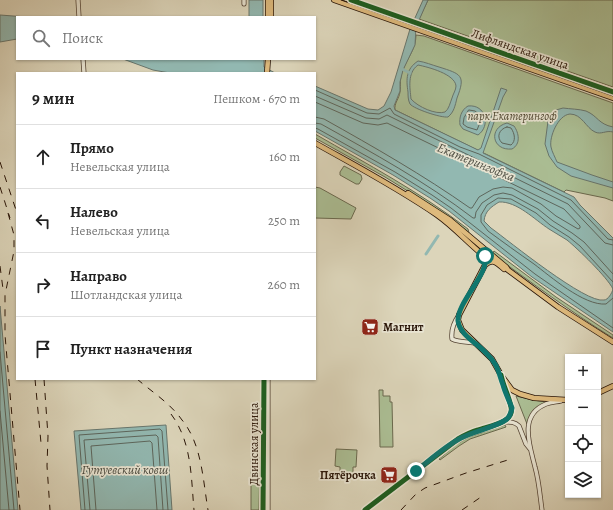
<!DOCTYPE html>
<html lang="ru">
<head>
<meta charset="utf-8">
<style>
	:root { --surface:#fff; --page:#f6f6f6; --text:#222; --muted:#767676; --line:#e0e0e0 }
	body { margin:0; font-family:Alegreya,serif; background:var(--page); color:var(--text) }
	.controls { position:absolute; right:12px; bottom:12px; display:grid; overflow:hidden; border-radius:0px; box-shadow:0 1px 3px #0004 }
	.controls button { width:36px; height:36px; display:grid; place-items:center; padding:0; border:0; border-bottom:1px solid var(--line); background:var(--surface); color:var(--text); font:20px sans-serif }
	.stop { position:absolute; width:12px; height:12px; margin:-9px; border:3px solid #0f766e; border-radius:50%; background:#fff }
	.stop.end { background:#0f766e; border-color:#fff; box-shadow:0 1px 4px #0008 }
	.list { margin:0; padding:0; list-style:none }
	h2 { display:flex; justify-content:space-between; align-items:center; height:52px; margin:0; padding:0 16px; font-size:17px }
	h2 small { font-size:13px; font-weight:400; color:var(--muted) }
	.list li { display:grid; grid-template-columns:26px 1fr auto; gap:12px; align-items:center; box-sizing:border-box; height:64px; padding:0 16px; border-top:1px solid var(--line) }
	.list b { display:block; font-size:15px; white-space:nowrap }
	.list p { margin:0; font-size:13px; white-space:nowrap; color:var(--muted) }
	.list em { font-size:13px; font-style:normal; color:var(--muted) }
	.icon { flex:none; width:22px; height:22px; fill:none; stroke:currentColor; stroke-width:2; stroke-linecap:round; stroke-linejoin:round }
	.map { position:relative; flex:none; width:613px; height:510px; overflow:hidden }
	.search { position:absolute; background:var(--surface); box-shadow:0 1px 3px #0004; left:16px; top:16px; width:300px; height:44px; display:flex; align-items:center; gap:10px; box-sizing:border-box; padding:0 14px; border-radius:0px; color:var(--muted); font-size:15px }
	.panel { position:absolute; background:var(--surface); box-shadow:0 1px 3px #0004; left:16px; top:72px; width:300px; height:308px; border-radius:0px }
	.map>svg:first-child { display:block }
	.green { fill:#abbe94; stroke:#6a694e }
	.water { fill:#92b8b1; stroke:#68766d; fill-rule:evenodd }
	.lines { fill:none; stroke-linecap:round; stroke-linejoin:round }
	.shore { stroke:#5d665c; stroke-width:1 }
	.canal { stroke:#92b8b1; stroke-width:3 }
	.minor-casing { stroke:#554434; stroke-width:5 }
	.major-casing { stroke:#281407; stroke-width:6 }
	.minor { stroke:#e8e4d2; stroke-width:3.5 }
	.major { stroke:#deba7d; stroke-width:4.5 }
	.tram { stroke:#281407; stroke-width:1 }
	.rail { stroke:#281407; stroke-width:1; stroke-dasharray:7 7; stroke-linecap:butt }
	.cycleway-casing { stroke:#e8e4d2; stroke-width:8 }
	.cycleway { stroke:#1b5e20; stroke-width:5 }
	.route { stroke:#0f766e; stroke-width:5 }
	.labels { text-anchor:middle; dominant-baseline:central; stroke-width:3.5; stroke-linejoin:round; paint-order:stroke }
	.street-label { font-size:12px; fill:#281407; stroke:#e8e4d2 }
	.park-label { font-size:12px; font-style:italic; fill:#4f4731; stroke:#e8e4d2 }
	.poi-label { font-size:12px; font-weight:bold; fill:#281407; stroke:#e8e4d2; text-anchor:start }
	.water-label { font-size:13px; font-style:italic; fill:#4d4d42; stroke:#e8e4d2 }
</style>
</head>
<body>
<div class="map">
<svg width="613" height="510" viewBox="0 0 613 510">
	<rect width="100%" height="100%" fill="#dcd5ba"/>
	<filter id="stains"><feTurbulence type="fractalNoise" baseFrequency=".005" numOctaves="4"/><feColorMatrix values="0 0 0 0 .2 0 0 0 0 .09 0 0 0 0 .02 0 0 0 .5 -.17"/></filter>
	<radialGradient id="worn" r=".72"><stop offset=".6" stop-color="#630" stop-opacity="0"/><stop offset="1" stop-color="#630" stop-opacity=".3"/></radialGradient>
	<path class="green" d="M 428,0 L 613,0 L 613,87 L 419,19 Z
		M 416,35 L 424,36 L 613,103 L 613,201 L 605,198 L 566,190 L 564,192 L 395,110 C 394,103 399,99 400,92 C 401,84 399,80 403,70 C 407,58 416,49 416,35 Z
		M 315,134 C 367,164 420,192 468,229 L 469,233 L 468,233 L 432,206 L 385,177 L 315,138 Z
		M 344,166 L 361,175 L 362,179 L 359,184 L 356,184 L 340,175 L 340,172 Z
		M 315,187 L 320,188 L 356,208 L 351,219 L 315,218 Z
		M 494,251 L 556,297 L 613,335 L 613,338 C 571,312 532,283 492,254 Z
		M 379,390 L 383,390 L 383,396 L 390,396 L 390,402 L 392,402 L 393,447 L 380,447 Z
		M 516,396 L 533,400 L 546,402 L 533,411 L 527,424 Z
		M 505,425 L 506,427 L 470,439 L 459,446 L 440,460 L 439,459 L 457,444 L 469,437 Z
		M 336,449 L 357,450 L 356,467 L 353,467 L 353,473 L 340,473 L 340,467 L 335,466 Z
		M 251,458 L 260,458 L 259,510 L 251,510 Z"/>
	<path class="water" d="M 249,0 L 263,0 L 263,17 L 249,17 Z
		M 423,0 L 428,0 L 416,27 L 415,45 L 403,70 L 400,82 L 400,91 L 394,106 L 395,110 L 478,150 L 481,148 L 501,88 L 507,90 L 503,97 L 483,153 L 574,197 L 580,205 L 613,238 L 613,332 L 532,277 L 449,211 L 430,198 L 393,175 L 315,131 L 315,86 L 368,109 L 378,110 L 384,106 L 391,92 L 410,29 ZM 499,202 C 517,201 535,220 549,229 C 555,233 561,236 567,240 C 578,249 607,277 613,289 C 612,293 608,300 604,300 C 586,304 509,241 491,228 L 484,221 C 485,211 491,207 499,202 Z
		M 0,15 L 27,17 L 17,17 L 17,39 L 0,42 Z
		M 123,59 L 264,59 L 264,67 L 275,73 L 170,73 L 153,70 Z
		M 418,61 C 425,62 432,65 439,67 C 461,74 466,75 457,98 C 455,106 454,112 448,117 C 441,118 414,109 410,104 C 408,100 408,96 408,92 C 406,79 406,69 418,61 ZM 418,65 C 428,67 455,74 456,86 C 456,90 453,94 452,98 C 450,103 449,109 445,112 C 436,115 418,107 411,99 C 410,88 407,73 418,65 Z
		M 468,106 C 486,104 491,126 478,135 L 463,129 L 460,125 C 459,118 461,110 468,106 Z
		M 563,108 C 570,109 579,109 586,111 C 598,116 598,124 613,127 L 613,132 C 606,130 601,135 595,132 C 586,128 582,114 570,114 C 558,115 549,137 551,147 C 552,152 555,157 557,162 L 592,175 L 613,182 L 613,188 L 571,176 L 557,167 L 549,156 L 545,144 L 548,121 L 556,110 Z
		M 507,123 L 514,126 C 519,133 521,144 512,149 C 492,151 488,128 507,123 Z
		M 0,306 L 18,510 L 0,510 Z
		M 166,425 L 172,510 L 81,510 L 74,431 Z"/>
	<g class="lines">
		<path class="shore" d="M 315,90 L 367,113 L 379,114 L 390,108 L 394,114 L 460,147 L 479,154 L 571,200 L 608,239 L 613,240
			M 315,96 L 366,118 L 379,119 L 387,115 L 568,204 L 605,243 L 613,245
			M 315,102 L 363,123 L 378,125 L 387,123 L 564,209 L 580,226 L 580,228 L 578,229 L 556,216 L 541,204 L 512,188 L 503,187 L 493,189 L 479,197 L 472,208 L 470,208 C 423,175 374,147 324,119 L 315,117
			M 469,110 L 475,111 L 481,116 L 481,120 L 477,130 L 467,127 L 463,124 L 464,118 Z
			M 315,123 L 321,124 C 373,153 426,182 473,218 L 475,218 L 476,212 L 482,203 L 494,195 L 503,193 L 512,195 L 538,209 L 553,221 L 572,233 L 584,242 L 613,274
			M 507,127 L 511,128 C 515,134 516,141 511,145 L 502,143 C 496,137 499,129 507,127 Z
			M 315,128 L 318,129 L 395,172 L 432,195 L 451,208 L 535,274 L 613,328
			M 613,282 L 580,246 L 569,237 L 550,225 L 536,213 L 511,199 L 498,198 L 487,205 L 481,215 L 481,222 L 488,231 C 503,242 518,253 534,264 C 550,276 584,306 606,304 L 613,298
			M 0,352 L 14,510
			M 0,411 L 9,510
			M 85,510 L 79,435 L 160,429 L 162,431 L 168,510
			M 90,510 L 84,440 L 156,435 L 158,437 L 163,510
			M 96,510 L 91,446 L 150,441 L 152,443 L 157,510"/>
		<path class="canal" d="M 402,69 L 410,73
			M 426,254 L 438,236"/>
		<defs>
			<path id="minor" d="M 78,0 L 79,17
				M 244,0 L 244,4
				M 351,0 L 613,92
				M 83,59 L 84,73
				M 459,315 C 454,322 451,331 452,339 C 460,343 467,341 475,343
				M 502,422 C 509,422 514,421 519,426 L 526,444 L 530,449
				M 263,510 L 264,379
				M 268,510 L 268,379
				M 365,510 L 458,439 C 465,435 471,432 478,430 C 488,426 514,422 512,408 C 510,397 503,387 501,376
				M 542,510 C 540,496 539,481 535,467 C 530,446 518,415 546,404 C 551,402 556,402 561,401"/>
			<path id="major" d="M 334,0 L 613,98
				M 268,17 L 268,0
				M 271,17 L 271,0
				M 267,73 L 268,59
				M 315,143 C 356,166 398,188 437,215 C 454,227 467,242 483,255 L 486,258 L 485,265 L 459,315 L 458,320 L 462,330 L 492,359 L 501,375 L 512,390 L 520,394 L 534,398 L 568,400
				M 408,193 L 450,220 L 506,267 L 508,270 L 558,307 L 613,342
				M 485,265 C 493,258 497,263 504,269
				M 598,393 L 613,386"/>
		</defs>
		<use href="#minor" class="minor-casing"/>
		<use href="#major" class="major-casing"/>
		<use href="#minor" class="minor"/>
		<use href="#major" class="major"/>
		<path class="tram" d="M 341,0 L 613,96"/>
		<path class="rail" d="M 0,162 L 17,213
			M 0,187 L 10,218
			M 8,213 L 14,235 L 14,251 L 5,295 L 5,335 L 20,510
			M 0,266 L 3,289
			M 35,379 L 41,443
			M 44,379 L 48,436 L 47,466 L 50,510
			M 137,379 C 152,392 170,403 182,420 C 202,444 203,481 208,510
			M 171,414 C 192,442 191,477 194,510
			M 401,510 L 416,494 L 425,488 L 466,473 L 511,459
			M 462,510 L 481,497"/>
		<defs>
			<path id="cycleway" d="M 351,0 L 613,92
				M 263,510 L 264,379
				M 365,510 L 458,439 C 465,435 471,432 478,430 C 489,426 515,423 511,407 C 509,396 503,386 501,375"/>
		</defs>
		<use href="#cycleway" class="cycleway-casing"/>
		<use href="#cycleway" class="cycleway"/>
	</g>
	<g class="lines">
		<path class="route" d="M 416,471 C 430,460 445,446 461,438 C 474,431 497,427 507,419 C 510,416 511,413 512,408 C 509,400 505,393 503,385 C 498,371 498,364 486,353 C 477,343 460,335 458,321 C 457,302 490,273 485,256"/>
	</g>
	<defs>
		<symbol id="supermarket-square" viewBox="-11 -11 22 22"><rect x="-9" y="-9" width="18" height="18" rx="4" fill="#8f2418" stroke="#e8e4d2"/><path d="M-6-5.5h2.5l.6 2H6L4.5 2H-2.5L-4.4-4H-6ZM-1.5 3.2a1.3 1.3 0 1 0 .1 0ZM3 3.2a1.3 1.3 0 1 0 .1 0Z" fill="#fff"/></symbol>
	</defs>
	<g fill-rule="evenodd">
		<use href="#supermarket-square" x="360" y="317" width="20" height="20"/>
		<use href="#supermarket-square" x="379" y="465" width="20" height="20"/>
	</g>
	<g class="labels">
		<g class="street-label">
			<text transform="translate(520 49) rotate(19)">Лифляндская улица</text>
			<text transform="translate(254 444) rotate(-90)">Двинская улица</text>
		</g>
		<g class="park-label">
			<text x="512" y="116">парк Екатерингоф</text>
		</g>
		<g class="poi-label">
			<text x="383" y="327">Магнит</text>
			<text x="376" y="475" text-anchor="end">Пятёрочка</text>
		</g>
		<g class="water-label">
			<text transform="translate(476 162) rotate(22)">Екатерингофка</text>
			<text x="125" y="469">Гутуевский ковш</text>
		</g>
	</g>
	<rect width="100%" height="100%" filter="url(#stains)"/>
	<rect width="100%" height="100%" fill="url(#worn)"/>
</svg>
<div class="controls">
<button>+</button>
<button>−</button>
<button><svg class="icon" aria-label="locate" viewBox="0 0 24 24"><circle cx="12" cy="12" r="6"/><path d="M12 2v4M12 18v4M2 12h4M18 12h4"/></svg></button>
<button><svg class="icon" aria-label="layers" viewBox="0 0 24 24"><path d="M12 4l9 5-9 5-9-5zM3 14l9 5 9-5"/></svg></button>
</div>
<div class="stop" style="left:485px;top:256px"></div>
<div class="stop end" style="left:416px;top:471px"></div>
<div class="search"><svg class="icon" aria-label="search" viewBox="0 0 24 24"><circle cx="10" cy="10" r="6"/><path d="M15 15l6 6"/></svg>Поиск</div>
<section class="panel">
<h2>9 мин<small>Пешком · 670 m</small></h2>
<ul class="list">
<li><svg class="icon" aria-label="ahead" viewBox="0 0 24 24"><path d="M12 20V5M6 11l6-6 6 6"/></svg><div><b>Прямо</b><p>Невельская улица</p></div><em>160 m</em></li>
<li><svg class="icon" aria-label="left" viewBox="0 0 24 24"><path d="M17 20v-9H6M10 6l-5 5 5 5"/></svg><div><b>Налево</b><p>Невельская улица</p></div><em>250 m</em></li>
<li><svg class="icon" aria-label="right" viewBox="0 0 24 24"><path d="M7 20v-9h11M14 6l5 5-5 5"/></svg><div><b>Направо</b><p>Шотландская улица</p></div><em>260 m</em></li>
<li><svg class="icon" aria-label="arrive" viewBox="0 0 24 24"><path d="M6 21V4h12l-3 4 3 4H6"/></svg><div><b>Пункт назначения</b></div></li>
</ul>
</section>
</div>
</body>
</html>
